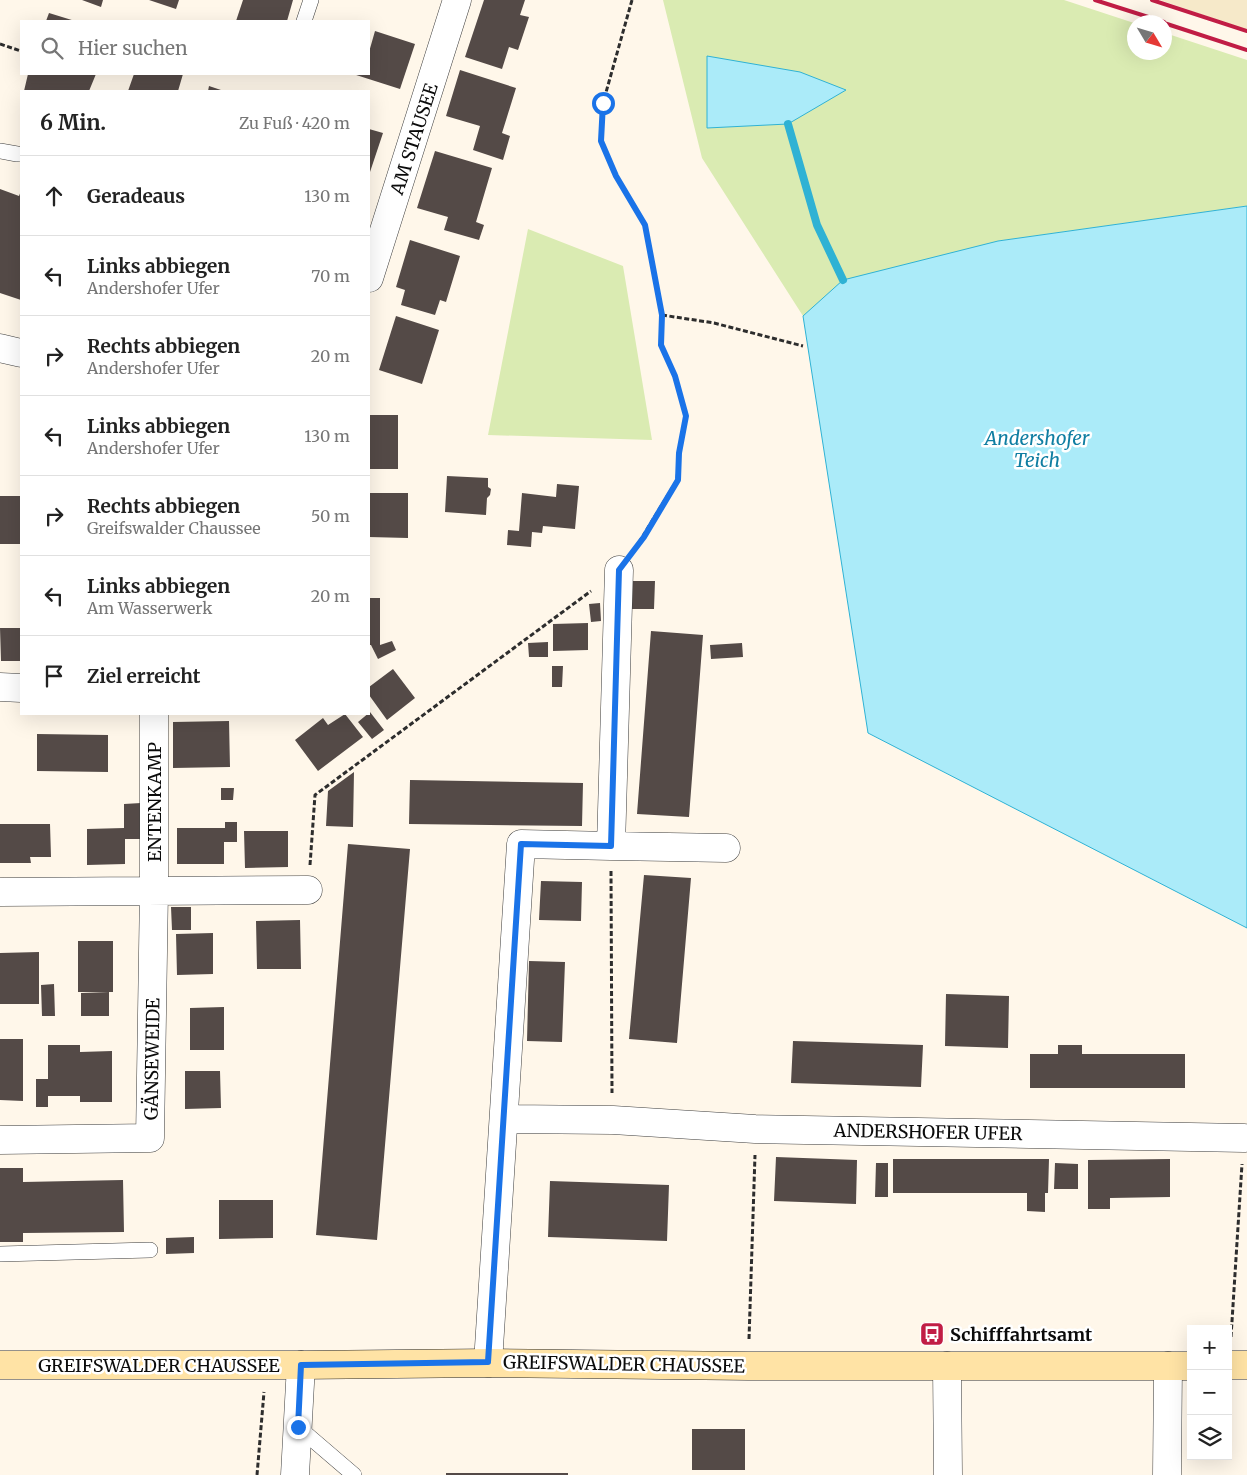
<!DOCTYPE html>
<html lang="de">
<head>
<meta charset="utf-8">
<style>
	:root { --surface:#fff; --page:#f6f6f6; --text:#222; --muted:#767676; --line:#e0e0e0 }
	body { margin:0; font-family:Merriweather,serif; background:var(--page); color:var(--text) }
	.controls { position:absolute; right:15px; bottom:15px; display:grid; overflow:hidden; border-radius:0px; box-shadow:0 5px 20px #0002 }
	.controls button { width:45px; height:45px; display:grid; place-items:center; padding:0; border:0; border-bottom:1px solid var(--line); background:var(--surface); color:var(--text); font:25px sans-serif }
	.compass { position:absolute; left:1127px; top:15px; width:45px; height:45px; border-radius:50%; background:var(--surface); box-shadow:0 5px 20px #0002; rotate:128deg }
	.stop { position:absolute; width:15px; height:15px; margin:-11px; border:4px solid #1a73e8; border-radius:50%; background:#fff }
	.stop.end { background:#1a73e8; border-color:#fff; box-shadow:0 1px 5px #0008 }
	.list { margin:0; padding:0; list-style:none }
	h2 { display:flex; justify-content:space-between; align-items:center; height:65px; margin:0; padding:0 20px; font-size:21px }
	h2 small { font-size:16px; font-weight:400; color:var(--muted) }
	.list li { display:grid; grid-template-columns:32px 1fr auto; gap:15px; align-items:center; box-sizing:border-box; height:80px; padding:0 20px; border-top:1px solid var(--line) }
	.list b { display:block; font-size:19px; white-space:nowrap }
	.list p { margin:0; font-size:16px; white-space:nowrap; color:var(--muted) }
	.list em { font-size:16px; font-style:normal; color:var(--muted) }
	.icon { flex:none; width:28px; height:28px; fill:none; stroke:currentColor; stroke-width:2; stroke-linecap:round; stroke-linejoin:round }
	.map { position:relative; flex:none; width:1247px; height:1475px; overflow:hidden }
	.search { position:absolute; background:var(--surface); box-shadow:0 5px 20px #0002; left:20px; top:20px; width:350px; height:55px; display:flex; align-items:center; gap:12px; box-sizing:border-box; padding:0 18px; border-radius:0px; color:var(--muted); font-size:19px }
	.panel { position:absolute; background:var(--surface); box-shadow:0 5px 20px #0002; left:20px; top:90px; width:350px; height:625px; border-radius:0px }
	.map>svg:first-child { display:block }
	.farmland { fill:#f6e9c9 }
	.green { fill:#daebb2 }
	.water { fill:#abebf9; stroke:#2fb2d4 }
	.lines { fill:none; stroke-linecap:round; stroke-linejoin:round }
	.stream { stroke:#2fb2d4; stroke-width:8 }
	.building { fill:#544a47 }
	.lane-casing { stroke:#3e3e3e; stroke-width:16 }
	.street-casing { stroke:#3e3e3e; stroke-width:29 }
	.secondary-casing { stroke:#2d2d2d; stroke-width:29 }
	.path { stroke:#2d2d2d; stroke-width:3; stroke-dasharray:5 2.5; stroke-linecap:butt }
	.lane { stroke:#fff; stroke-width:15 }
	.street { stroke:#fff; stroke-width:28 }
	.secondary { stroke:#ffe3a5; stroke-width:28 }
	.rail { stroke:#c11d45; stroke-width:4 }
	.route { stroke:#1a73e8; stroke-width:6 }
	.labels { text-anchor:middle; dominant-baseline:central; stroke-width:5; stroke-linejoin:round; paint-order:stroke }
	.street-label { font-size:18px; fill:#0b0b0b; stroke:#fff }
	.poi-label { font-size:18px; font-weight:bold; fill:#0b0b0b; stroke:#fff; text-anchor:start }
	.water-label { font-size:19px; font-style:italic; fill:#0f7ea2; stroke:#fff }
</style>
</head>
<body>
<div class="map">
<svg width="1247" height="1475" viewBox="0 0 1247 1475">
	<rect width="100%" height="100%" fill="#fff7ea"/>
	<path class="farmland" d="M 1160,0 L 1247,0 L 1247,30 Z"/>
	<path class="green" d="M 663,0 L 1064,0 L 1134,23 L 1134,52 L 1164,52 L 1165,33 L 1247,60 L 1247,206 L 998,241 L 803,316 L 702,158 Z
		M 528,229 L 623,266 L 652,440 L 488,435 Z"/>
	<path class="water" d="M 707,56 L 800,72 L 846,90 L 788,124 L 707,128 Z
		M 1247,206 L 1247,928 L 868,733 L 803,316 L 843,280 L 998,241 Z"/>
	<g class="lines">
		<path class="stream" d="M 788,124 L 817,225 L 843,280"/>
	</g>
	<path class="building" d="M 82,0 L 103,0 L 101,7 Z
		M 149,0 L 179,0 L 176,9 Z
		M 243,0 L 293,0 L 287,21 L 236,21 Z
		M 484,0 L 525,0 L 520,15 L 529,17 L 518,50 L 509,47 L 502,69 L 465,57 Z
		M 49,13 L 75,21 L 46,21 Z
		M 375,31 L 415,44 L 400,89 L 353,74 L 369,74 L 369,52 Z
		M 460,70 L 516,88 L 502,133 L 510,136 L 503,160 L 473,150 L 480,126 L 446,116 Z
		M 28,74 L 96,74 L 89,91 L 24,91 Z
		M 134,74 L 183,74 L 178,91 L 128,91 Z
		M 209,86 L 224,91 L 208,91 Z
		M 369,129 L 383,133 L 369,175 Z
		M 435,151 L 492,168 L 476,222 L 484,225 L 479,240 L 444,230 L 448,217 L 417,208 Z
		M 0,189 L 19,196 L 21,191 L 21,300 L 0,293 Z
		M 410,240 L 460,256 L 446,302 L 440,300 L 435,315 L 401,305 L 405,290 L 396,287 Z
		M 396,316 L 439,330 L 422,384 L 379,370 Z
		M 369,415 L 398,415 L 398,469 L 369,469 Z
		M 447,476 L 488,478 L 488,487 L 491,489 L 490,495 L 487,498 L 486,515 L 445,512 Z
		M 557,484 L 579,486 L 575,529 L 543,526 L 542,533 L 532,532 L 531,547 L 507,545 L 508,530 L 519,531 L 522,493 L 556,497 Z
		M 369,493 L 408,493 L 408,538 L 369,537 Z
		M 0,496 L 21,496 L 21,544 L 0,544 Z
		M 630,581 L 655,581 L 654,609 L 630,609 Z
		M 369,598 L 380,598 L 380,645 L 392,641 L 396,650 L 378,659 L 371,645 L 369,645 Z
		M 600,603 L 601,621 L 591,622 L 589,604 Z
		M 588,623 L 588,650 L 553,651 L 553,624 Z
		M 0,628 L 21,628 L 21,661 L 1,661 Z
		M 651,631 L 703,635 L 689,817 L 637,814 Z
		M 548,642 L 548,657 L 529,657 L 528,643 Z
		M 742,643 L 743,657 L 711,659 L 710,645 Z
		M 552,666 L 563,666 L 562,687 L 552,687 Z
		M 393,669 L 415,698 L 387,720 L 369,695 L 369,687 Z
		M 370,712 L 384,730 L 372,739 L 358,722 Z
		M 345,714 L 363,737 L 318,771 L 295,740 L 323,718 L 328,725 Z
		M 229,721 L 230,767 L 173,768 L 173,722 Z
		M 37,734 L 108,735 L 108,772 L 37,771 Z
		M 354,772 L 353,827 L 326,826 L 328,791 Z
		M 410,780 L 583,783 L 582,826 L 409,824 Z
		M 221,788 L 234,788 L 233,800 L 221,800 Z
		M 141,803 L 141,839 L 125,839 L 125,864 L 87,865 L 87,829 L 124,828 L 124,804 Z
		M 225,822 L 237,822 L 237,842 L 224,842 L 224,864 L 177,864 L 177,828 L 225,828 Z
		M 0,824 L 50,824 L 51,857 L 30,857 L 31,863 L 0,863 Z
		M 244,831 L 288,831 L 288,867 L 245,868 Z
		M 348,844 L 410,849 L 377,1240 L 316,1235 Z
		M 644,875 L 691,878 L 677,1043 L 629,1039 Z
		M 541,881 L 582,882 L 581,921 L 539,920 Z
		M 171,907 L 191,907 L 191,930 L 172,930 Z
		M 300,920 L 301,969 L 257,969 L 256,921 Z
		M 213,933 L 213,974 L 177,975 L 176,934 Z
		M 78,941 L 113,941 L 113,992 L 78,992 Z
		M 39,952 L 39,1004 L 0,1004 L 0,953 Z
		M 529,961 L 565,962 L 562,1042 L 527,1041 Z
		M 54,984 L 55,1016 L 42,1016 L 41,985 Z
		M 109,992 L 109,1016 L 81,1016 L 81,993 Z
		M 946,994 L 1009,996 L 1008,1048 L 945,1046 Z
		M 224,1007 L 224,1050 L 190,1050 L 190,1008 Z
		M 0,1039 L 23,1039 L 23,1101 L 0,1100 Z
		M 793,1041 L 923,1045 L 921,1087 L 791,1083 Z
		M 48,1045 L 80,1045 L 80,1052 L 112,1051 L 112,1102 L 80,1102 L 80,1096 L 48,1096 L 48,1107 L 36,1107 L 36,1079 L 48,1079 Z
		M 1058,1045 L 1082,1045 L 1082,1054 L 1185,1054 L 1185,1088 L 1030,1088 L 1030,1054 L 1058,1054 Z
		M 185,1071 L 220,1071 L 221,1108 L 185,1109 Z
		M 776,1157 L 857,1160 L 856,1204 L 774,1201 Z
		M 893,1159 L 1049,1159 L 1048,1193 L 1045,1193 L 1045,1212 L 1027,1211 L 1027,1193 L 893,1193 Z
		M 1170,1159 L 1170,1197 L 1110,1198 L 1110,1209 L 1088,1209 L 1088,1160 Z
		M 876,1163 L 888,1163 L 888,1197 L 875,1197 Z
		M 1055,1163 L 1078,1164 L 1078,1189 L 1054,1189 Z
		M 0,1168 L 23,1168 L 23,1182 L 123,1180 L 124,1232 L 23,1233 L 23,1242 L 0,1242 Z
		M 550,1181 L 669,1185 L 667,1241 L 548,1237 Z
		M 219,1200 L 273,1200 L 273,1238 L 219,1239 Z
		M 194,1237 L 194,1253 L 166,1254 L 166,1238 Z
		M 692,1429 L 745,1429 L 745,1470 L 692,1470 Z
		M 446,1473 L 568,1473 L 568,1475 L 446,1475 Z"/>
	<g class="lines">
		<defs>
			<path id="lane" d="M 304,21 L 311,0
				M 0,151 L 17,154
				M 0,1254 L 150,1250
				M 298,1427 L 354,1475"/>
			<path id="street" d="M 369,278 L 457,0
				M 0,348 L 21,353
				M 0,687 L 21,688
				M 611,846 L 726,848
				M 0,892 L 308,890
				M 505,1119 L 613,1120 L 755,1129 L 1244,1138
				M 0,1140 L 150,1138 L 154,890 L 154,714
				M 488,1363 L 521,844 L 611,846 L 619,570
				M 947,1366 L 948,1475
				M 295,1475 L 301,1365
				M 1167,1475 L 1168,1366"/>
			<path id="secondary" d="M 0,1365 L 301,1365 L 488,1363 L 748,1366 L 1191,1366
				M 1228,1365 L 1247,1365"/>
		</defs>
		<use href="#lane" class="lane-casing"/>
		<use href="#street" class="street-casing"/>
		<use href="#secondary" class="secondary-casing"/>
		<path class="path" d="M 632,0 L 603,103 L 601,141 L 616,177 L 645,225 L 662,315 L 661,345 L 675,376 L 686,416 L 679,453 L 677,480 L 635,549
			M 0,44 L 21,51
			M 662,315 L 714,323 L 803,346
			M 310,865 L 315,795 L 591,591
			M 611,871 L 612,1093
			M 1231,1337 L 1242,1164
			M 749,1339 L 755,1155
			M 257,1475 L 264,1392"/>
		<use href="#lane" class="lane"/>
		<use href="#street" class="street"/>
		<use href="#secondary" class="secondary"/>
		<path class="rail" d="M 1095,0 L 1164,22
			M 1152,0 L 1247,31
			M 1164,23 L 1247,50"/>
	</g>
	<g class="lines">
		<path class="route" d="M 298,1427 L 301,1365 L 488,1362 L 521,844 L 611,846 L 619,570 L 644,537 L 678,480 L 679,453 L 686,416 L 675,376 L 661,345 L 662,315 L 645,225 L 616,176 L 601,141 L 603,103"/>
	</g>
	<defs>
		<symbol id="bus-square" viewBox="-11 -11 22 22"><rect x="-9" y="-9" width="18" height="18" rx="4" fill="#c11d45" stroke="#fff"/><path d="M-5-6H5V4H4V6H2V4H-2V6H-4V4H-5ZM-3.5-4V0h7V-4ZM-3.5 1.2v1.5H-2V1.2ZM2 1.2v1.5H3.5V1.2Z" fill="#fff"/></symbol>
	</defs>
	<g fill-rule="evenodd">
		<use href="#bus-square" x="918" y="1320" width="28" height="28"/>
	</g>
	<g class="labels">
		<g class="street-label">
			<text transform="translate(414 139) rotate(-72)">AM STAUSEE</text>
			<text transform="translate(154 802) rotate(-90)">ENTENKAMP</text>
			<text transform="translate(152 1059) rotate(-89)">GÄNSEWEIDE</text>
			<text transform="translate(928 1132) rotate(1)">ANDERSHOFER UFER</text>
			<text transform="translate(624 1364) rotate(1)">GREIFSWALDER CHAUSSEE</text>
			<text x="159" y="1365">GREIFSWALDER CHAUSSEE</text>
		</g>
		<g class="poi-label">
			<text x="950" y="1334">Schifffahrtsamt</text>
		</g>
		<g class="water-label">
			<text x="1037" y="438">Andershofer<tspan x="1037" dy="22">Teich</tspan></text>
		</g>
	</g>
</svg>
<div class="controls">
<button>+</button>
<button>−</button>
<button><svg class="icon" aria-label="layers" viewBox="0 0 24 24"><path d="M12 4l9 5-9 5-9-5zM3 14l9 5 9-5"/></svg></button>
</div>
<svg class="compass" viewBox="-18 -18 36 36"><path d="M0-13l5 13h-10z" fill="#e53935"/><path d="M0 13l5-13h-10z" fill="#767676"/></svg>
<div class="stop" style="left:603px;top:103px"></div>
<div class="stop end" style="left:298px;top:1427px"></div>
<div class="search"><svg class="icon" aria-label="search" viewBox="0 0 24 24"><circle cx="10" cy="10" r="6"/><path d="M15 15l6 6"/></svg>Hier suchen</div>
<section class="panel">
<h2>6 Min.<small>Zu Fuß · 420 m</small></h2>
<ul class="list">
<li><svg class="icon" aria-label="ahead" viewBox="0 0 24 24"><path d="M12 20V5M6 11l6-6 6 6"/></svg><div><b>Geradeaus</b></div><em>130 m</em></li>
<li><svg class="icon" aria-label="left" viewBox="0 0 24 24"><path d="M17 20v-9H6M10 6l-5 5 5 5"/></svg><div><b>Links abbiegen</b><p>Andershofer Ufer</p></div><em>70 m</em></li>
<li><svg class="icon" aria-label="right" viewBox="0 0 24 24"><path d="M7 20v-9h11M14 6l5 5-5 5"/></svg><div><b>Rechts abbiegen</b><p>Andershofer Ufer</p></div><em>20 m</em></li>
<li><svg class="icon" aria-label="left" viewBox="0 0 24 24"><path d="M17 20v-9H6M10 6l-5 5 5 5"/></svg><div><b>Links abbiegen</b><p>Andershofer Ufer</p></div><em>130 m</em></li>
<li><svg class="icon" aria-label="right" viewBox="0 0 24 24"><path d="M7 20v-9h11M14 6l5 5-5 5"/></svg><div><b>Rechts abbiegen</b><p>Greifswalder Chaussee</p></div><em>50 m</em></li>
<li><svg class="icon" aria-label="left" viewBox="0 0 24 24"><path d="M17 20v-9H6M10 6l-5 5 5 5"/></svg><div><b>Links abbiegen</b><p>Am Wasserwerk</p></div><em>20 m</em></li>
<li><svg class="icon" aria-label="arrive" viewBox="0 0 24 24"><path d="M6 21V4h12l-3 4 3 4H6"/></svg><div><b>Ziel erreicht</b></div></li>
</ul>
</section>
</div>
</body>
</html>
